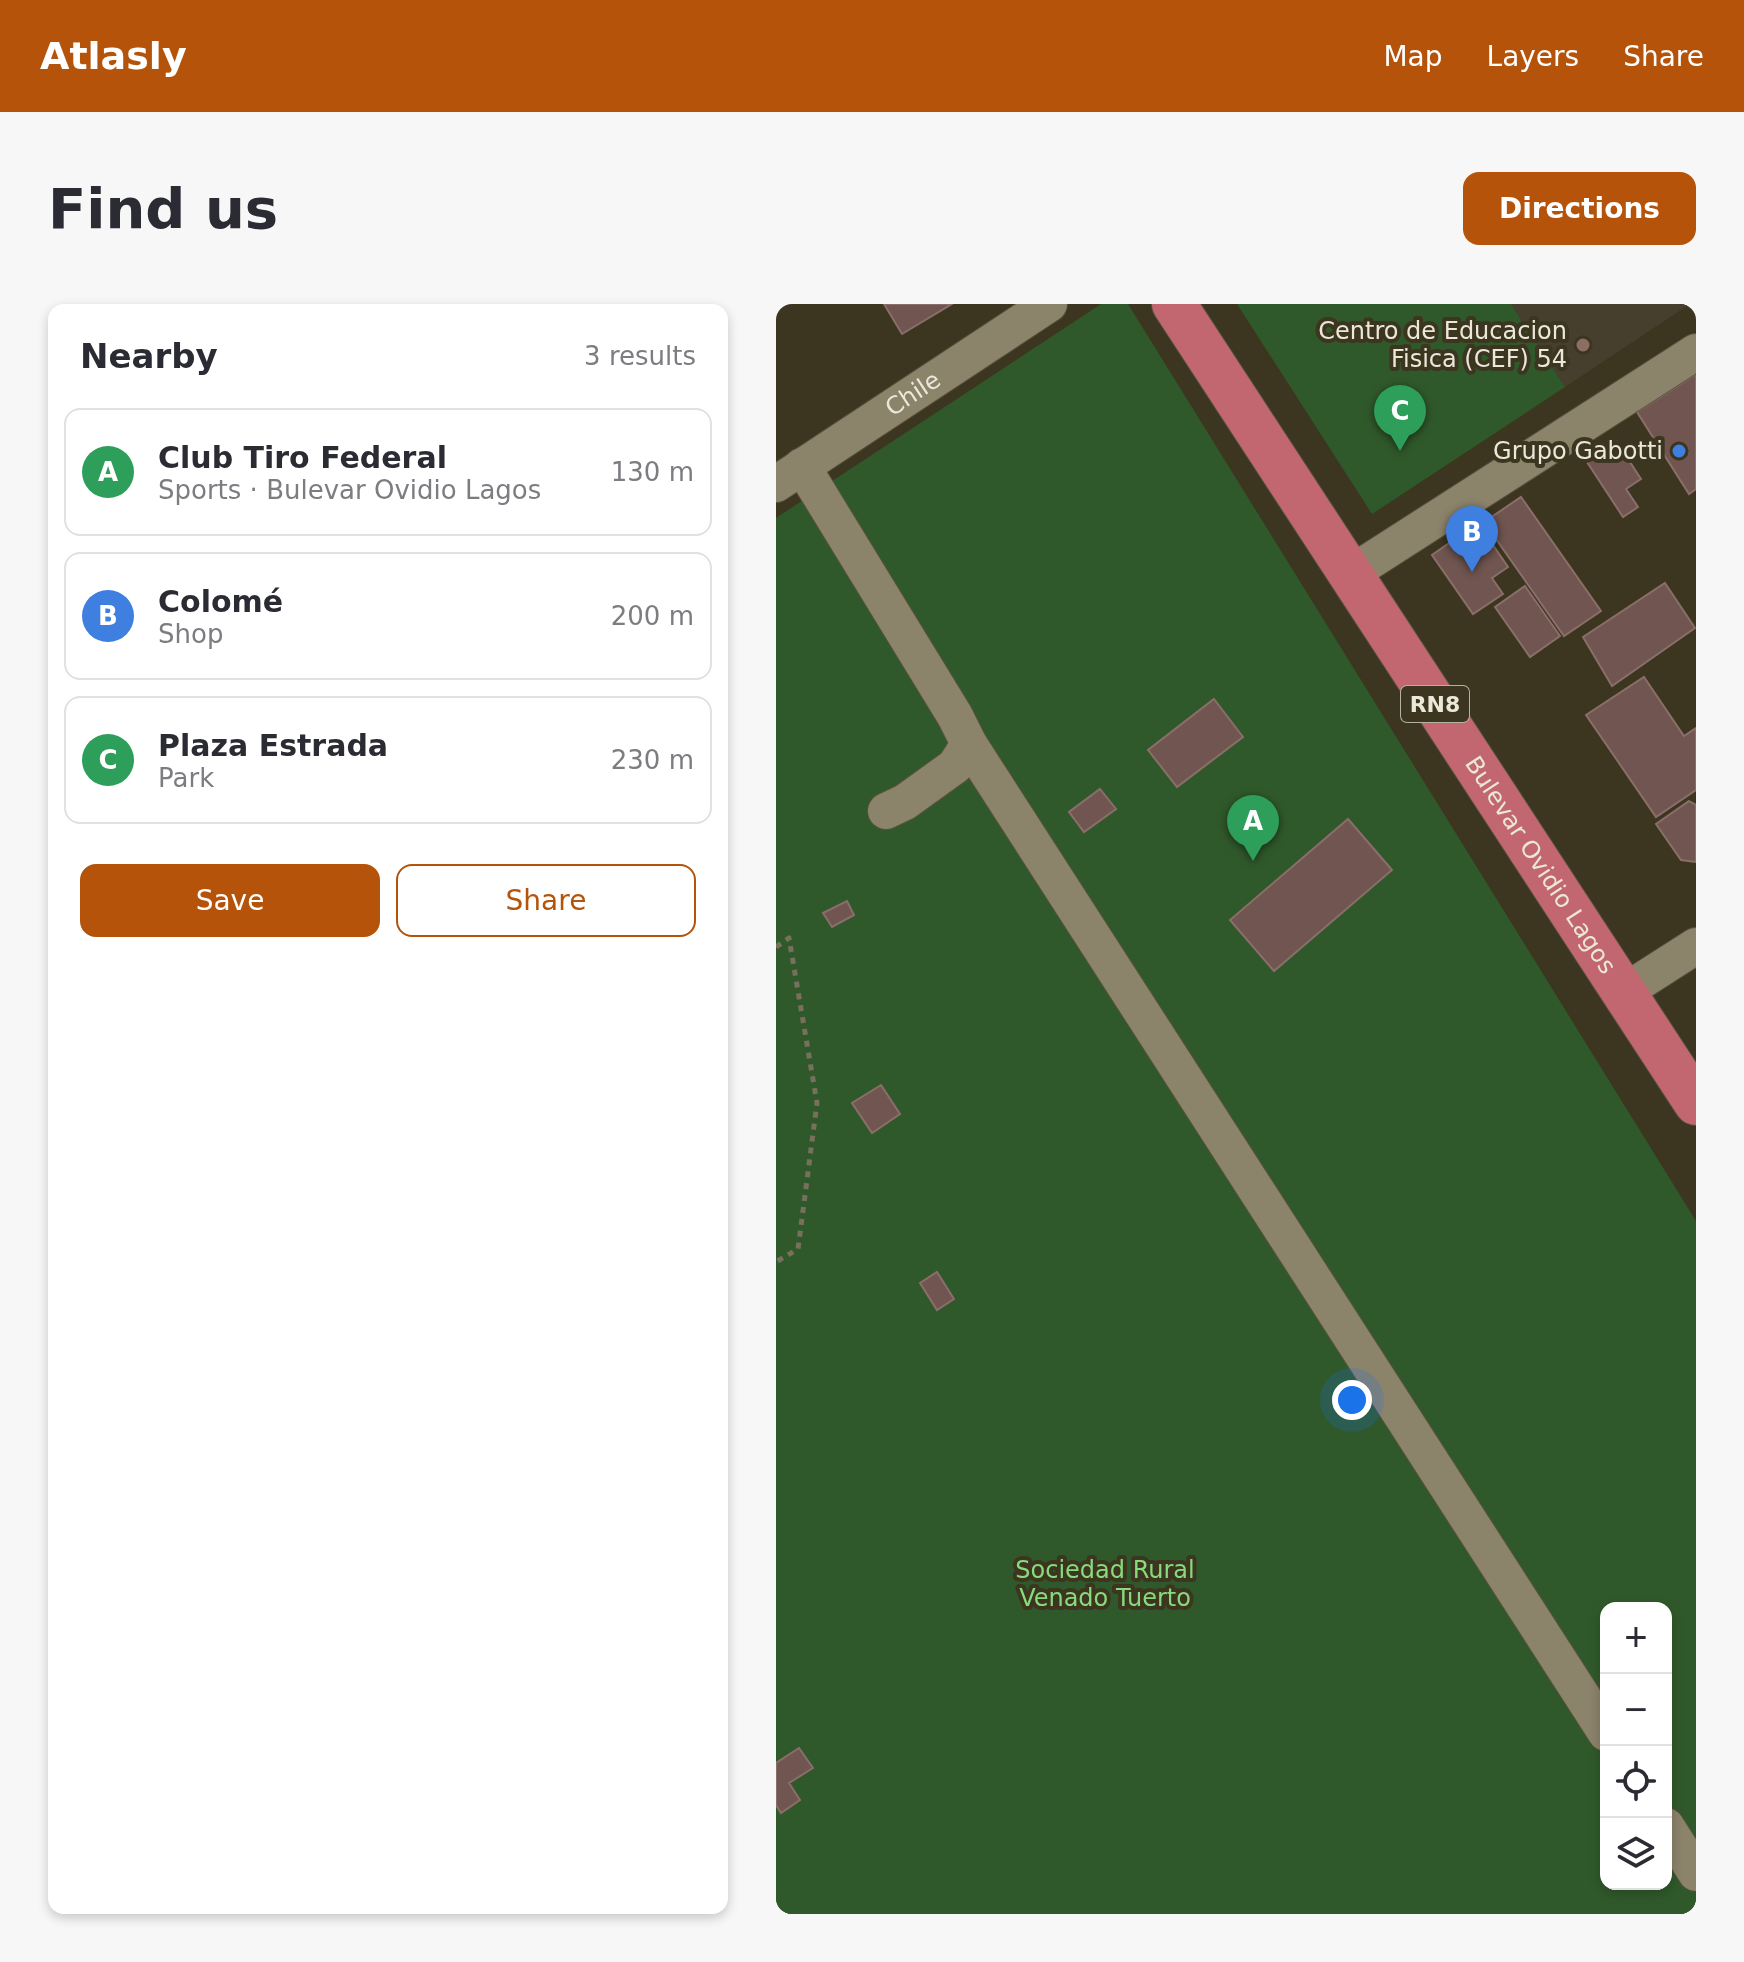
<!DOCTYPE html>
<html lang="en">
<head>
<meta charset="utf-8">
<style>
	:root { --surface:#fff; --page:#f7f7f7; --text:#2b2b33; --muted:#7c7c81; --line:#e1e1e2; --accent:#b45309 }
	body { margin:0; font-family:"DejaVu Sans",sans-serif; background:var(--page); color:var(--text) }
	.controls { position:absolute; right:24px; bottom:24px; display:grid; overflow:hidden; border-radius:16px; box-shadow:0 4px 12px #0003 }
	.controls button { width:72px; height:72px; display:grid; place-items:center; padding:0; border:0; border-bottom:2px solid var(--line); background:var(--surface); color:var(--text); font:40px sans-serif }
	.you { position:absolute; left:576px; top:1096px; width:28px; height:28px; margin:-20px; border:6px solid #fff; border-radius:50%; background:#1a73e8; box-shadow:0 0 0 12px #1a73e833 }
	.badge { display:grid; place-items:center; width:52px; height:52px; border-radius:50%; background:var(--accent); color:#fff; font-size:26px; font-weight:700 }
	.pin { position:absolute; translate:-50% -66px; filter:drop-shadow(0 2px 4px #0008) }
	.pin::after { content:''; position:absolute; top:42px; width:28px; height:24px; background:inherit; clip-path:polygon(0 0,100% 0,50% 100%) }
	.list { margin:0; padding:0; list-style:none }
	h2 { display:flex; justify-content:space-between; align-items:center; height:104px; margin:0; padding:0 32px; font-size:34px }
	h2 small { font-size:26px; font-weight:400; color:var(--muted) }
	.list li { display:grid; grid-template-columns:52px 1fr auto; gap:24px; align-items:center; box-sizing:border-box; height:128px; margin:0 16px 16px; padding:0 16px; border:2px solid var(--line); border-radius:16px }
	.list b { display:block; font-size:30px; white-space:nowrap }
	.list p { margin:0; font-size:26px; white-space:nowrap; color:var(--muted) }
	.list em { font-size:26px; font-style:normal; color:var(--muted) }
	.actions { display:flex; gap:16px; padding:24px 32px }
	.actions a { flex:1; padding:18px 0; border:2px solid var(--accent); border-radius:16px; text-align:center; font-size:28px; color:var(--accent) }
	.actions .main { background:var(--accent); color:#fff }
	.icon { flex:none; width:44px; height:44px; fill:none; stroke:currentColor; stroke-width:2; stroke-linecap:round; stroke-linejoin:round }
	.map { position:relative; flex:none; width:920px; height:1610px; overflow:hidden; border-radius:16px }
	header { display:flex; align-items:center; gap:48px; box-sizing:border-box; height:112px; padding:0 40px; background:var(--accent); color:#fff }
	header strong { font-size:38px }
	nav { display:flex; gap:44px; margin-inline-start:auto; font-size:28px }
	.intro { display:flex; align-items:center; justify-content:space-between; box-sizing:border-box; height:192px; padding:0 48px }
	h1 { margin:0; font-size:56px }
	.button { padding:20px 36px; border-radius:16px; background:var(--accent); color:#fff; font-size:28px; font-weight:700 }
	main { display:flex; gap:48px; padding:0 48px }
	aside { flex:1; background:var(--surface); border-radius:16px; box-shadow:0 4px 12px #0003 }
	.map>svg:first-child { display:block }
	.education { fill:#473f2e }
	.green { fill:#30592b; fill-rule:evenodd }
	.building { fill:#705550; stroke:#8a6e69; stroke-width:2 }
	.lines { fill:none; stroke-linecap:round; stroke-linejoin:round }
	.minor-casing { stroke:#57513e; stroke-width:38 }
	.highway-casing { stroke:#57513e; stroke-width:46 }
	.path { stroke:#76705d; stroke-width:5; stroke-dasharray:6 6; stroke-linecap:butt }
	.minor { stroke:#8c836b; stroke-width:36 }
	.highway { stroke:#c2676f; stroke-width:44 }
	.education-dot { fill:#8d6e63; stroke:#3c351f; stroke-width:3 }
	.shop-dot { fill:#3f7fe0; stroke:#3c351f; stroke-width:3 }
	.labels { text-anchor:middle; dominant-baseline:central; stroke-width:8; stroke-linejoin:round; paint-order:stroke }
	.shield { fill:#3c351f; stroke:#b6b2a1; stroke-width:2 }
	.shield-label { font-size:22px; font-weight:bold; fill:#ebe7d9 }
	.poi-label { font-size:24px; fill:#ebe7d9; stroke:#3c351f; text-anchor:end }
	.street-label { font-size:24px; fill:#ebe7d9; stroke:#3c351f }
	.park-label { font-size:24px; fill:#87db7d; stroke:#3c351f }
</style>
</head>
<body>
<header>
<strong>Atlasly</strong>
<nav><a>Map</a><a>Layers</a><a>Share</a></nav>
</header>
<div class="intro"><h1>Find us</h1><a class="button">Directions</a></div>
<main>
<aside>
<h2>Nearby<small>3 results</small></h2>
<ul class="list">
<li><span class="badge" style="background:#2e9e5b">A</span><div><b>Club Tiro Federal</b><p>Sports · Bulevar Ovidio Lagos</p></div><em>130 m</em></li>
<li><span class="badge" style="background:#3f7fe0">B</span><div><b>Colomé</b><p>Shop</p></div><em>200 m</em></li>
<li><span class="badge" style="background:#2e9e5b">C</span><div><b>Plaza Estrada</b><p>Park</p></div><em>230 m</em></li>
</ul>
<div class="actions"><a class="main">Save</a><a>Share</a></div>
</aside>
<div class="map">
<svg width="920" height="1610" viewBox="0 0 920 1610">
	<rect width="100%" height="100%" fill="#3c351f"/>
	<path class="education" d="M 735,0 L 914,0 L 789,83 Z"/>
	<path class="green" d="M 325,0 L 352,0 L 920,917 L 920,1610 L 0,1610 L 0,214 ZM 830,1304 L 890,1304 L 890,1580 L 830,1580 Z
		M 461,0 L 735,0 L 789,83 L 596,210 Z"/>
	<path class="building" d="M 108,0 L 176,0 L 126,30 Z
		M 920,70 L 920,185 L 913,190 L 861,108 Z
		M 841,138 L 865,175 L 850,185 L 862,203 L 847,213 L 811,158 Z
		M 745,193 L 825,307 L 788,332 L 708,218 Z
		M 702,219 L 732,263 L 716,274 L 727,290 L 697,310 L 656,251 Z
		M 889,279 L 919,324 L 836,382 L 807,333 Z
		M 749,282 L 784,332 L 754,353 L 719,303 Z
		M 868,373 L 908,432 L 920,424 L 920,486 L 880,513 L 810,411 Z
		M 438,395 L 467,433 L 401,483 L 372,446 Z
		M 324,485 L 340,505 L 308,528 L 293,508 Z
		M 913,497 L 920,501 L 920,558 L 905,556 L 880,520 Z
		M 572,515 L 616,566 L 498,667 L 454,616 Z
		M 71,597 L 78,611 L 56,623 L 47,609 Z
		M 105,781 L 124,810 L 96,829 L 76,799 Z
		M 161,968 L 178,995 L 161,1006 L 144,979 Z
		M 23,1444 L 37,1464 L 13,1479 L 24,1496 L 5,1509 L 0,1501 L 0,1459 Z"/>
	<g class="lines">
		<defs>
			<g id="minor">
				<path d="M 26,162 L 179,412 L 193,440 L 179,462 L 129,498 L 110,507"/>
				<path id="s1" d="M 0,180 L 273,0"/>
				<path d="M 574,270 L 920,48"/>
				<path d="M 193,440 L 830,1429"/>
				<path d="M 848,688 L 920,642"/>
				<path d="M 890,1522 L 920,1569"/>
			</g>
			<g id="highway">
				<path id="s2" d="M 398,0 L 920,799"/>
			</g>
		</defs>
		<use href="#minor" class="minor-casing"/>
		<use href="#highway" class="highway-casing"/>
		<path class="path" d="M 0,643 L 13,634 L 41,799 L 22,945 L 0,958"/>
		<use href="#minor" class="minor"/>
		<use href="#highway" class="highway"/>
	</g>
	<circle class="education-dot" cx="807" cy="41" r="8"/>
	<circle class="shop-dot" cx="903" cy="147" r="8"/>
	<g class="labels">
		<rect class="shield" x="625" y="382" width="68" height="36" rx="6"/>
		<g class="shield-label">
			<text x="659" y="400">RN8</text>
		</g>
		<g class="poi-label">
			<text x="791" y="27">Centro de Educacion<tspan x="791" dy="28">Fisica (CEF) 54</tspan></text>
			<text x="887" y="147">Grupo Gabotti</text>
		</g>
		<g class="street-label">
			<text stroke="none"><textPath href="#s1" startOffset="164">Chile</textPath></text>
			<text stroke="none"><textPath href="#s2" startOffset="670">Bulevar Ovidio Lagos</textPath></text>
		</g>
		<g class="park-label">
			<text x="329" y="1266">Sociedad Rural<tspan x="329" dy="28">Venado Tuerto</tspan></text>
		</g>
	</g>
</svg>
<div class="controls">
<button>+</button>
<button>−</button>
<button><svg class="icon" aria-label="locate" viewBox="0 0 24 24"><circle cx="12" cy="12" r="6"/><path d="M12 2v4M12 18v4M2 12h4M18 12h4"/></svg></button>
<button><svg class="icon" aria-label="layers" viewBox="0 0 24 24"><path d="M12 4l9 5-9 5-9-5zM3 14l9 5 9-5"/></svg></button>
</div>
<div class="you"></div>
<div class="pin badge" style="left:477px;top:557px;background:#2e9e5b">A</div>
<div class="pin badge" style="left:696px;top:268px;background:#3f7fe0">B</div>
<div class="pin badge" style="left:624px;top:147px;background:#2e9e5b">C</div>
</div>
</main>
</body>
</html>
